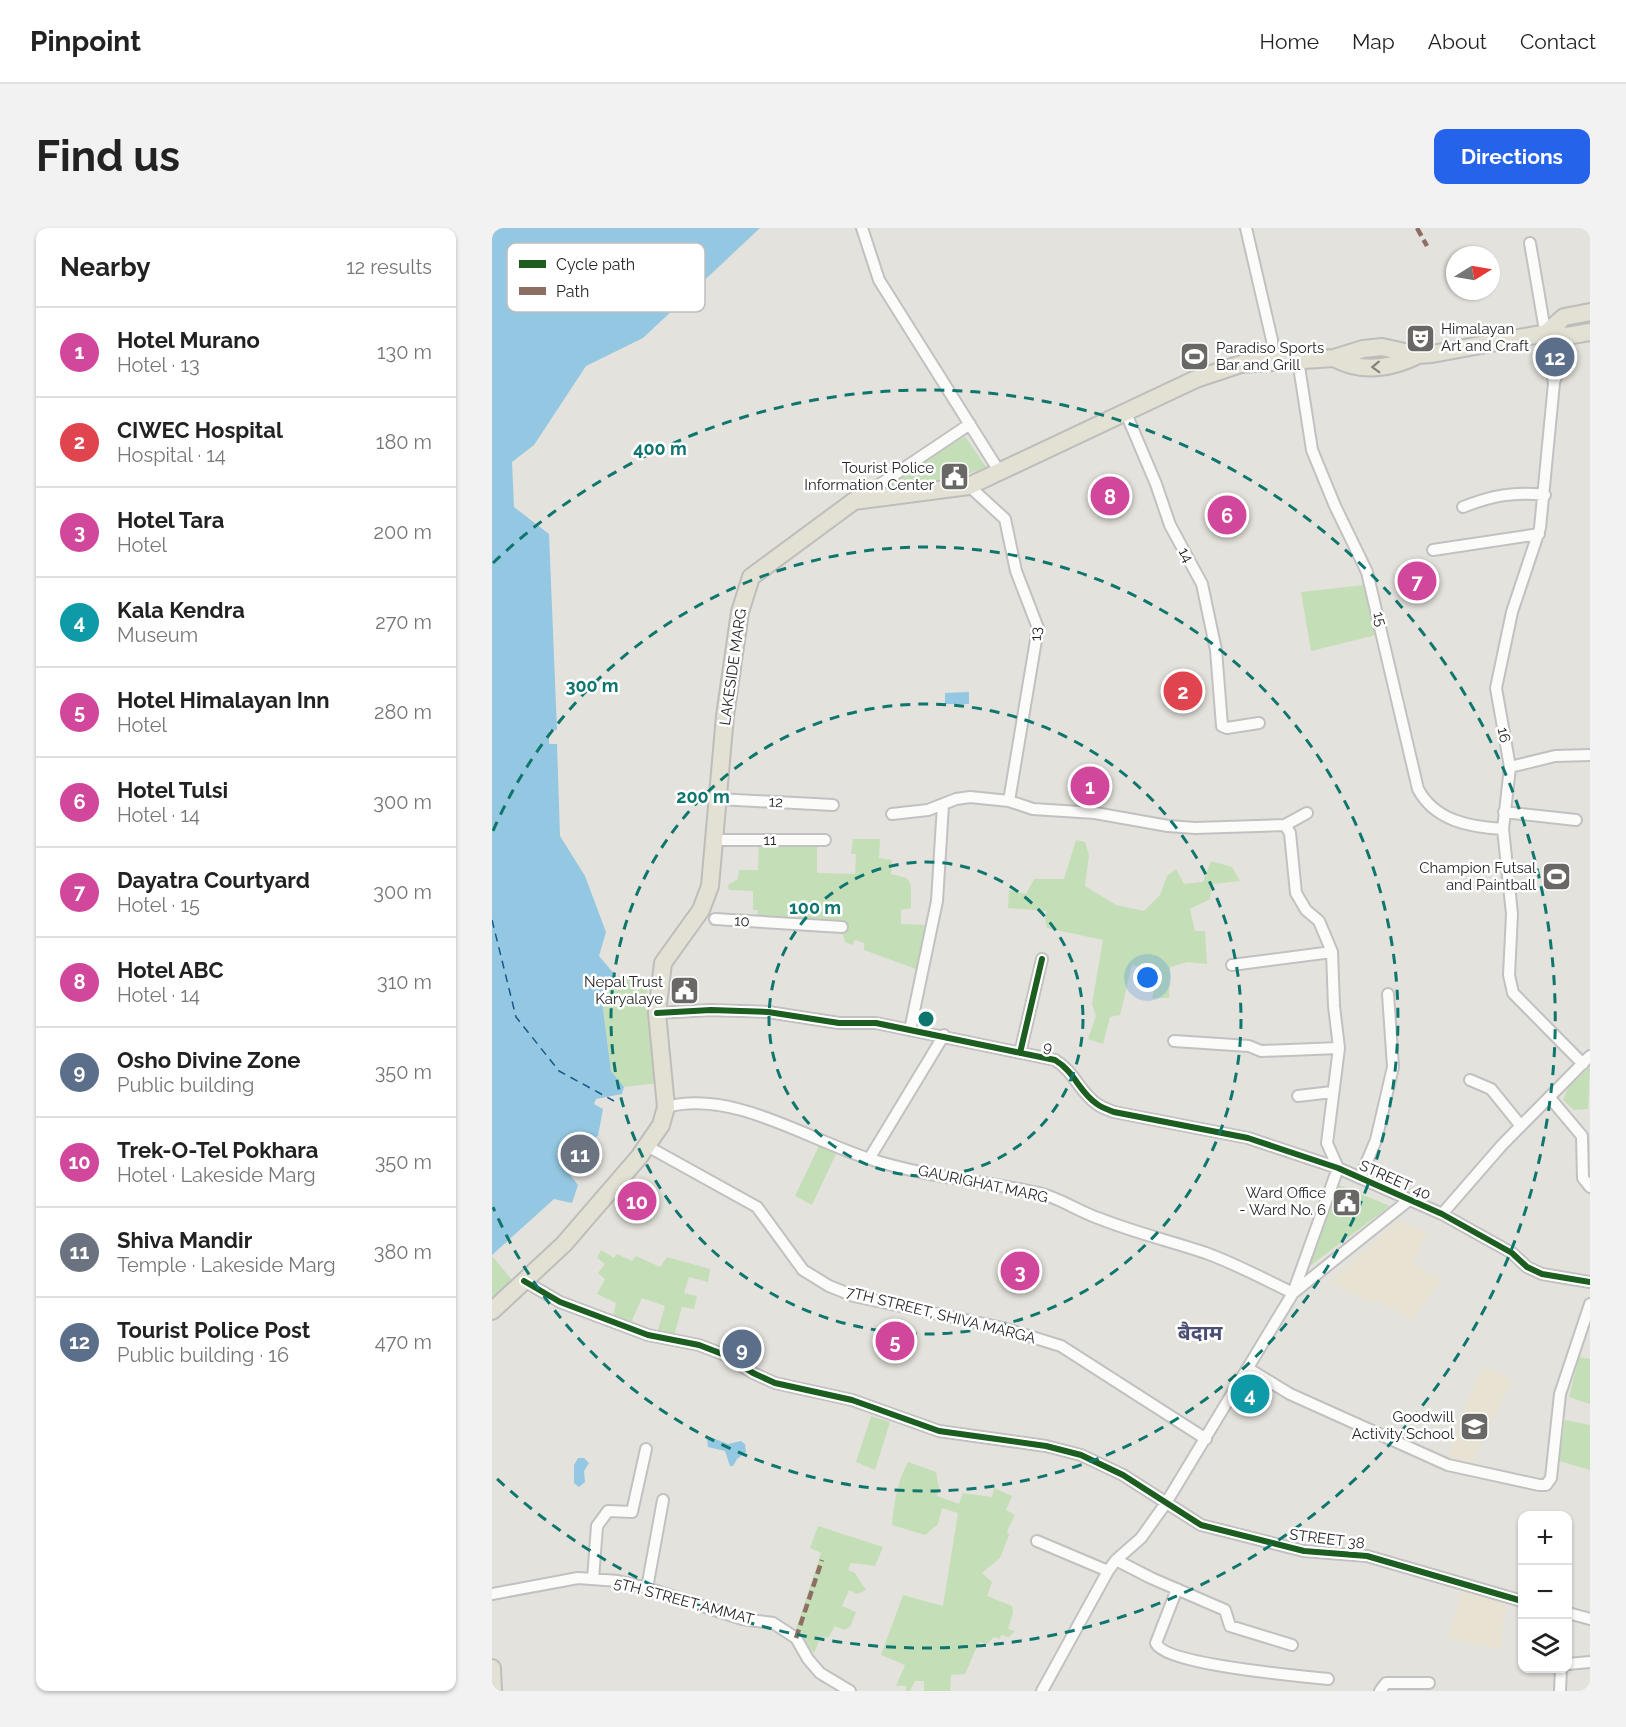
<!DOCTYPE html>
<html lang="en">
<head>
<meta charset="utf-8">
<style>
	:root { --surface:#fff; --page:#f2f2f2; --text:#222; --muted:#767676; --line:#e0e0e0; --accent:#2563eb }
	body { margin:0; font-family:Raleway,"Noto Sans Devanagari",sans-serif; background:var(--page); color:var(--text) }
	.controls { position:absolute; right:18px; bottom:18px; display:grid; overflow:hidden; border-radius:12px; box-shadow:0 2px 4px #0004 }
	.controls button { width:54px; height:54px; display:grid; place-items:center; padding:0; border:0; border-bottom:2px solid var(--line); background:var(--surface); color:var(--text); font:30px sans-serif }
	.compass { position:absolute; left:954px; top:18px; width:54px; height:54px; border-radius:50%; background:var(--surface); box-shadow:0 2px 4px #0004; rotate:79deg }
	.you { position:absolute; left:656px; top:750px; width:21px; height:21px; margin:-15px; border:4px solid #fff; border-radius:50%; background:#1a73e8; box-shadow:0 0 0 9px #1a73e833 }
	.badge { display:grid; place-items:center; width:39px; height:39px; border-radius:50%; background:var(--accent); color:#fff; font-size:20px; font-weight:700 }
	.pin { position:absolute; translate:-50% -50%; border:3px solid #fff; box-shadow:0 2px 6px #0006 }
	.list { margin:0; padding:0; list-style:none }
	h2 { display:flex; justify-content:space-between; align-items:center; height:78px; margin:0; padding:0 24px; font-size:26px }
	h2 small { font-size:20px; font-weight:400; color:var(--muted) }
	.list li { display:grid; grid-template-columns:39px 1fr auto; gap:18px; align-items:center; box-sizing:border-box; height:90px; padding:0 24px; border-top:2px solid var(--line) }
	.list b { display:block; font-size:22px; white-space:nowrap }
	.list p { margin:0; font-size:20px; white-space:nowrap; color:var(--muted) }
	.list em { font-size:20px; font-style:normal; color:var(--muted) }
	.icon { flex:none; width:33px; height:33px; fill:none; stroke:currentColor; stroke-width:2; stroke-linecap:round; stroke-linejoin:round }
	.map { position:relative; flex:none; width:1098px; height:1463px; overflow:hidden; border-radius:12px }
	header { display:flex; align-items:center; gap:36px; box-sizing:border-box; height:84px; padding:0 30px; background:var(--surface); border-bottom:2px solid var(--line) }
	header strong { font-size:28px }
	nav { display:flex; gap:33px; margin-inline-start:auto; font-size:21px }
	.intro { display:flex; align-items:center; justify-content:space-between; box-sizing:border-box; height:144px; padding:0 36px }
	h1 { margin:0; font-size:42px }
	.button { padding:15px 27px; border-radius:12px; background:var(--accent); color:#fff; font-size:21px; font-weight:700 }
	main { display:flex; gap:36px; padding:0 36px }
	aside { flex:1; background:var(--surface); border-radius:12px; box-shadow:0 2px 4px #0004 }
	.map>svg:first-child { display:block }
	.education { fill:#e7e2d2 }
	.green { fill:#c4deb7 }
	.water { fill:#94c7e2 }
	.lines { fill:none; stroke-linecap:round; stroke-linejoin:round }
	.ferry { stroke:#17588a; stroke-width:1.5; stroke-dasharray:8 6; stroke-linecap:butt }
	.minor-casing { stroke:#c2c1c1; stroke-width:14 }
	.primary-casing { stroke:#bebdbb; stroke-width:20 }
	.minor { stroke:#fbfbfa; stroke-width:10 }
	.primary { stroke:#e3e1d3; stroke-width:16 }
	.quiet { stroke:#8d6e63; stroke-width:4.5; stroke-dasharray:9 4.5; stroke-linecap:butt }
	.cycleway-casing { stroke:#fff; stroke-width:10 }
	.cycleway { stroke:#1b5e20; stroke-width:6 }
	.oneway { stroke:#85847d }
	.ring { fill:none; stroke:#0f766e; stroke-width:3; stroke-dasharray:10 8 }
	.labels { text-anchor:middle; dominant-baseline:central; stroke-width:5; stroke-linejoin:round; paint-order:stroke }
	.poi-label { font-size:15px; fill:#272727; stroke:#fff; text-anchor:end }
	.street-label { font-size:15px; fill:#272727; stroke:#fff }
	.district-label { font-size:21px; font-weight:bold; fill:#4b4f73; stroke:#fff }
	.key { fill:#fff; stroke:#bebebe; stroke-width:1.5 }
	.key-label { font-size:16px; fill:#272727 }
	.centre { fill:#0f766e; stroke:#fff; stroke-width:3 }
	.ring-label { font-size:18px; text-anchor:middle; font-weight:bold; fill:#0f766e; stroke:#fff; stroke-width:5; stroke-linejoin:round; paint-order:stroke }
</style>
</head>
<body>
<header>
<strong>Pinpoint</strong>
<nav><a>Home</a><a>Map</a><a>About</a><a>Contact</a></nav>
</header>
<div class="intro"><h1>Find us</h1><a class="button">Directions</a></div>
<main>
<aside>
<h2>Nearby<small>12 results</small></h2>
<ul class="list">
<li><span class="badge" style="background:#d1479c">1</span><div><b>Hotel Murano</b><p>Hotel · 13</p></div><em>130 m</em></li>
<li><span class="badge" style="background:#e0444e">2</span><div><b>CIWEC Hospital</b><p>Hospital · 14</p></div><em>180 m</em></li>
<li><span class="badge" style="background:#d1479c">3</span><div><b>Hotel Tara</b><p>Hotel</p></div><em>200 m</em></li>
<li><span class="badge" style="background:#0f9aa8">4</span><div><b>Kala Kendra</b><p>Museum</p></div><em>270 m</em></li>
<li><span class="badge" style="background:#d1479c">5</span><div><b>Hotel Himalayan Inn</b><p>Hotel</p></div><em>280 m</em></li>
<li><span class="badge" style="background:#d1479c">6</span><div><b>Hotel Tulsi</b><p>Hotel · 14</p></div><em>300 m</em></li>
<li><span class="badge" style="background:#d1479c">7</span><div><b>Dayatra Courtyard</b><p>Hotel · 15</p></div><em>300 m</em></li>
<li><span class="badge" style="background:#d1479c">8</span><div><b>Hotel ABC</b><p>Hotel · 14</p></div><em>310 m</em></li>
<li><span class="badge" style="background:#5c6f8a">9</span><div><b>Osho Divine Zone</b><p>Public building</p></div><em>350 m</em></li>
<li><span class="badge" style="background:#d1479c">10</span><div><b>Trek-O-Tel Pokhara</b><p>Hotel · Lakeside Marg</p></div><em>350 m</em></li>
<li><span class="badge" style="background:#6b7280">11</span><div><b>Shiva Mandir</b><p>Temple · Lakeside Marg</p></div><em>380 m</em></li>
<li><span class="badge" style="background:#5c6f8a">12</span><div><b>Tourist Police Post</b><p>Public building · 16</p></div><em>470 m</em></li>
</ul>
</aside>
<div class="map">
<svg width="1098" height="1463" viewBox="0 0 1098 1463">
	<rect width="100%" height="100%" fill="#e4e2dc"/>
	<path class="education" d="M 907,992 L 935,1005 L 921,1035 L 949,1052 L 920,1092 L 885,1073 L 881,1075 L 837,1054 Z
		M 991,1138 L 1021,1151 L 980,1235 L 956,1229 L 974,1176 Z
		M 972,1360 L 1015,1371 L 1008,1422 L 955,1410 Z"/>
	<path class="green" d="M 473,208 L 494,239 C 456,256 428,255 388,263 Z
		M 872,357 L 884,407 L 819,423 L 809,364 Z
		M 361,611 L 388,611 L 387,630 L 400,632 L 399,646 L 415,650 L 419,657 L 419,680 L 409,682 L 409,696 L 435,697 L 429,743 L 372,722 L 372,715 L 363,712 L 360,717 L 353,714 L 349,699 L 265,694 L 266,682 L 261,682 L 261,663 L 237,662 L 236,657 L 246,651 L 247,642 L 266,642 L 267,613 L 333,612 L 325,620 L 325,645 L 363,646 L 364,626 L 359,626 Z
		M 584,612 L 593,614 L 597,627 L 593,658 L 624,677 L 652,683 L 668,667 L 675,648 L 684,641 L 692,656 L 711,654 L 719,633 L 740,639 L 748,653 L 720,656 L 718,671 L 698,681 L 703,703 L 713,703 L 715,736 L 696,734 L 678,739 L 677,770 L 660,770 L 667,744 L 640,737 L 628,787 L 618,789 L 611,816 L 596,811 L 604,788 L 600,776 L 611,712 L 555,700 L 553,690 L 555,683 L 516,680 L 517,662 L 534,666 L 542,651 L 572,651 Z
		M 124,748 L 154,750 L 166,855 L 132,859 L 119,843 L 110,772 Z
		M 1098,839 L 1096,881 L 1082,882 L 1071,872 L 1076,860 Z
		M 327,918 L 344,926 L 320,977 L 303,968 Z
		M 847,957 L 898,978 L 815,1040 Z
		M 109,1022 L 122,1030 L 125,1026 L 140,1033 L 144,1028 L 168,1039 L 175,1029 L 218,1041 L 216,1054 L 197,1049 L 192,1065 L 205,1068 L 202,1081 L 190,1079 L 182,1108 L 166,1102 L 173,1078 L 150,1070 L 139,1094 L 121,1088 L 124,1075 L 105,1066 L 113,1051 L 106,1045 L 113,1036 L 105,1030 Z
		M 0,1028 L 21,1053 L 0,1075 Z
		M 1087,1129 L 1098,1131 L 1098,1176 L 1077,1169 Z
		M 379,1188 L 398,1194 L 383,1242 L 364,1234 Z
		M 1073,1192 L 1098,1197 L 1098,1242 L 1067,1233 Z
		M 416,1234 L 444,1244 L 447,1260 L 445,1268 L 467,1276 L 471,1265 L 500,1269 L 502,1260 L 520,1268 L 514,1282 L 523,1287 L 515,1303 L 517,1307 L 508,1330 L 490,1345 L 500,1354 L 495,1368 L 520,1378 L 521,1385 L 516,1401 L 523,1403 L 517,1409 L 509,1407 L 508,1411 L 502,1409 L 495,1416 L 487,1414 L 473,1446 L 459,1447 L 458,1463 L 432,1463 L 432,1453 L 423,1453 L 418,1463 L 414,1463 L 414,1458 L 404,1458 L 413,1437 L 389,1427 L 411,1367 L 451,1378 L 466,1285 L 450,1280 L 446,1296 L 433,1307 L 400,1297 C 402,1275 405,1254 416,1234 Z
		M 326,1298 L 391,1319 L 383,1338 L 359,1335 L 356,1342 L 363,1345 L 374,1362 L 365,1366 L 357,1362 L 350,1378 L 364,1384 L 358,1399 L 352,1402 L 343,1398 L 336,1410 L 329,1408 L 322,1425 L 304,1401 L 329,1325 L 318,1320 Z"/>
	<path class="water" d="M 0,0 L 268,0 L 151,110 L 94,138 L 42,217 L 20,234 L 22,279 L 57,306 L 65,502 L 57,502 L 57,516 L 65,516 L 68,608 L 93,648 L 114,704 L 107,728 L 124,748 L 110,773 L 119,843 L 132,859 L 130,866 L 104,871 L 102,876 L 111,881 L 106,908 L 79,919 L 72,939 L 86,957 L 80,975 L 62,971 L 0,1027 Z
		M 477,464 L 477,476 L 453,476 L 453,465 Z
		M 218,1209 L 236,1216 L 249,1213 L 253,1216 L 254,1224 L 245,1231 L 241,1238 L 238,1238 L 233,1223 L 216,1219 L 215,1211 Z
		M 86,1230 L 92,1230 L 97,1235 L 92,1243 L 93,1254 L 87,1259 L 82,1255 L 82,1237 Z"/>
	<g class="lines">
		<path class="ferry" d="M 0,692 L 24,789 L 67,843 L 122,873"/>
		<defs>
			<path id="minor" d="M 370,0 L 387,52 L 507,243
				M 754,0 L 780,112 L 781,134
				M 1038,15 L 1062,155 L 1048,300 L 1020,384 L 1004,460 L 1018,539 L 1011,601 L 1020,686 L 1017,747 L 1021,765 L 1091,836
				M 806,132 L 820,222 L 843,278 L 875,344 L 926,561 C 943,593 978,599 1011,601
				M 1063,152 L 1075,108
				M 633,183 L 664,256 L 678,297 L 710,356 L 724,422 L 730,498 L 735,500 L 767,495
				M 477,258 L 513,291 L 524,343 L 546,400 L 517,573
				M 366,271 L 478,196
				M 971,279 C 999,268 1022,263 1053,267
				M 941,322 L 1047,306
				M 1018,539 L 1063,528 L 1098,527
				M 226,571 L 341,577
				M 1012,584 L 1084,592
				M 400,586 L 436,582 L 464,571 L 478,569 L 517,573 L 541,581 L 603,585 L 676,598 L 703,600 L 793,597 L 815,585
				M 222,612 L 333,612
				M 223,691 L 350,699
				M 740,737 L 840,724
				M 165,785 L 219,782 L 276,784 L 347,795 L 384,795 L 563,832 C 583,844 587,864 605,876 C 610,880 617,882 622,884 L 756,910 L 846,940 L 950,986 L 1020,1025 L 1035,1039 L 1050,1046 L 1098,1054
				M 418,802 L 445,673 L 451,577
				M 682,813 L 757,818 L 769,823 L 847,820
				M 528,825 L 550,731
				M 978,852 L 999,861 L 1029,898
				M 806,868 L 840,864
				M 1058,870 L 1090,908 L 1091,950 L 1098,959
				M 174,879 C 241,861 316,912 378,931 C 433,949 491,953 547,965 C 568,970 586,983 606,990 C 641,1004 678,1013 714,1025 C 744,1036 772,1051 801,1065 L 917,972
				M 155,918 L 265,979 L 311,1042 L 337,1058 L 362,1068 L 511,1100 L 569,1118 L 714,1211
				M 377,931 L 452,807
				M 868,950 L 884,912 L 901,839 L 896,766
				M 950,986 L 1010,917 L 1098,828
				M 32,1053 L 68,1074 L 156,1107 L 207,1117 L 233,1127 L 261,1145 L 283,1155 L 360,1172 L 447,1203 L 554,1218 L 589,1227 L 631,1247 L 709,1297 L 812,1323 L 875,1328 L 1030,1373
				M 757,1141 L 798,1166 L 956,1237 L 1047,1257 L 1054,1257 L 1059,1250 L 1068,1166 L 1098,1076
				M 545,1313 L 616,1343
				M 624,1332 L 659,1350 L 733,1382 L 738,1398 L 800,1417
				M 101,1351 L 105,1298 L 116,1283 L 140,1284 L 154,1221
				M 155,1360 L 171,1272
				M 685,1361 L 664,1415 C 673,1437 809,1448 836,1451
				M 0,1366 L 86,1350 L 126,1353 L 155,1360 L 250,1391 L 281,1395 L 304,1410 L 316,1431 L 328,1445 L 358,1463
				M 1076,1385 L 1098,1391
				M 1076,1436 L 1098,1434
				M 550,1463 L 616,1343 L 624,1332 L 649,1310 L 674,1275 L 801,1065 L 846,940 L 835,915 L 847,820 L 842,778 L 840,724 L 827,693 L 814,682 L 804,665 L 798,605 L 793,597
				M 888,1463 L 894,1455 L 937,1455
				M 1068,1463 L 1069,1440"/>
			<path id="primary" d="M 1054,105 L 1072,89 L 1098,84
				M 842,130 C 869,145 899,141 926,127
				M 0,1083 L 72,1016 L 147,929 L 169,897 L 174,879 L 165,785 L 171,735 L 209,682 L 218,658 L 233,488 L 248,384 L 259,349 L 362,273 L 477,258 L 704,151 L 749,136 L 842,130 L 871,121 L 890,119 L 926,127 L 940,126 L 1054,105 L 1075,108 L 1098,104
				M 0,1440 L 1,1463"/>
		</defs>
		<use href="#minor" class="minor-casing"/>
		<use href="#primary" class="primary-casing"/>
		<use href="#minor" class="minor"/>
		<use href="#primary" class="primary"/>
		<path class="quiet" d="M 925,0 L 935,18
			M 304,1410 L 330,1332"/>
		<defs>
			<path id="cycleway" d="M 165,785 L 219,782 L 276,784 L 347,795 L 384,795 L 563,832 C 583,844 587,864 605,876 C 610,880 617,882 622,884 L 756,910 L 846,940 L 950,986 L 1020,1025 L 1035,1039 L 1050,1046 L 1098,1054
				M 528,825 L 550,731
				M 32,1053 L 68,1074 L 156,1107 L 207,1117 L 233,1127 L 261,1145 L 283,1155 L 360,1172 L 447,1203 L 554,1218 L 589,1227 L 631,1247 L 709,1297 L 812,1323 L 875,1328 L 1030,1373"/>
		</defs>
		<use href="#cycleway" class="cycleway-casing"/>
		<use href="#cycleway" class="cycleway"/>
	</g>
	<defs><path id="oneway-chevron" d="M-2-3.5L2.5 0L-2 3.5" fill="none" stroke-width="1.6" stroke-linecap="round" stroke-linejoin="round" transform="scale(1.5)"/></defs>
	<use class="oneway" href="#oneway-chevron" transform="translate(884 139) rotate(178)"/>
	<g class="ring">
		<circle cx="434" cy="791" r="157"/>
		<circle cx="434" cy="791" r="315"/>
		<path d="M1 603A472 472 0 1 1 1 979"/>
		<path d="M1 335A629 629 0 1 1 1 1247"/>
	</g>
	<defs>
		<symbol id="theatre-square" viewBox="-11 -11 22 22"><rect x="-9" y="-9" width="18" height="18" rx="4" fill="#696866" stroke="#fff"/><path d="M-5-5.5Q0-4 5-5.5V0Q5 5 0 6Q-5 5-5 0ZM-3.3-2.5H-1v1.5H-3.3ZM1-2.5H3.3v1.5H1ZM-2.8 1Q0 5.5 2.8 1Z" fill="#fff"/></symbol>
		<symbol id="stadium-square" viewBox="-11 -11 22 22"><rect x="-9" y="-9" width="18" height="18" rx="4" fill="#696866" stroke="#fff"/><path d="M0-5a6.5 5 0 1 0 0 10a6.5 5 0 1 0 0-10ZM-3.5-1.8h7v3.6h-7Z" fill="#fff"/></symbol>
		<symbol id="civic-square" viewBox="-11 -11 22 22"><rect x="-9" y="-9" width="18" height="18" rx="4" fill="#696866" stroke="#fff"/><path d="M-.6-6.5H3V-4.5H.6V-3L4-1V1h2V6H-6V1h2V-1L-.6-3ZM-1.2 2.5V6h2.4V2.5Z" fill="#fff"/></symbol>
		<symbol id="school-square" viewBox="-11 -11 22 22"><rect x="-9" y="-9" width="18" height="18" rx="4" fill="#696866" stroke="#fff"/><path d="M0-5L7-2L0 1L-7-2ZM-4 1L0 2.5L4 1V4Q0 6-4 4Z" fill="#fff"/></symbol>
	</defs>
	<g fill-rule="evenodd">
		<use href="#theatre-square" x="912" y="94" width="33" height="33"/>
		<use href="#stadium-square" x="686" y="112" width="33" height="33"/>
		<use href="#civic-square" x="446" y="232" width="33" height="33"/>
		<use href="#stadium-square" x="1048" y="632" width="33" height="33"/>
		<use href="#civic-square" x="176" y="746" width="33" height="33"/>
		<use href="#civic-square" x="838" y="958" width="33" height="33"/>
		<use href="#school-square" x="966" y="1182" width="33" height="33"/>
	</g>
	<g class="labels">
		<g class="poi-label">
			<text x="949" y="101" text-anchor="start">Himalayan<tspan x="949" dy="17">Art and Craft</tspan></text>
			<text x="724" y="120" text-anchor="start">Paradiso Sports<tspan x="724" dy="17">Bar and Grill</tspan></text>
			<text x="442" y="240">Tourist Police<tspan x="442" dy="17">Information Center</tspan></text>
			<text x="1044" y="640">Champion Futsal<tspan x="1044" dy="17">and Paintball</tspan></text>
			<text x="171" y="754">Nepal Trust<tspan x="171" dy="17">Karyalaye</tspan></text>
			<text x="834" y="965">Ward Office<tspan x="834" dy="17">- Ward No. 6</tspan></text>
			<text x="962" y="1189">Goodwill<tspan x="962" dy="17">Activity School</tspan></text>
		</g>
		<g class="street-label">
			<text transform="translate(694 327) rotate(62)">14</text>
			<text transform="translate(888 391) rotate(75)">15</text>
			<text transform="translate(544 406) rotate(-89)">13</text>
			<text transform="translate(241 439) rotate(-82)">LAKESIDE MARG</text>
			<text transform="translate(1012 507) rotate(78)">16</text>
			<text transform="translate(284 574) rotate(3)">12</text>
			<text x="278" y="612">11</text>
			<text transform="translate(250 693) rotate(3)">10</text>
			<text transform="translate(556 819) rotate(13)">9</text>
			<text transform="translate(903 952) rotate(24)">STREET 40</text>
			<text transform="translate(491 956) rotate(12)">GAURIGHAT MARG</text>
			<text transform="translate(449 1087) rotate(14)">7TH STREET, SHIVA MARGA</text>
			<text transform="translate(835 1311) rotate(7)">STREET 38</text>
			<text transform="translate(192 1373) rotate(15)">5TH STREET,AMMAT</text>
		</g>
		<g class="district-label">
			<text x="708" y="1104">बैदाम</text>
		</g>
	</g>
	<rect x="15" y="15" width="198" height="69" rx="9" class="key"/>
	<rect x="27" y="32" width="27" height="8" fill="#1b5e20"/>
	<rect x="27" y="59" width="27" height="8" fill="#8d6e63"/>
	<g class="key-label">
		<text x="64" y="42">Cycle path</text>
		<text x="64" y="69">Path</text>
	</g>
	<circle cx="434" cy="791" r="9" class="centre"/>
	<g class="ring-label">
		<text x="168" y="227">400 m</text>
		<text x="100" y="464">300 m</text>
		<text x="211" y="575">200 m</text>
		<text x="323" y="686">100 m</text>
	</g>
</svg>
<div class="controls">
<button>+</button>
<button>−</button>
<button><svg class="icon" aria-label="layers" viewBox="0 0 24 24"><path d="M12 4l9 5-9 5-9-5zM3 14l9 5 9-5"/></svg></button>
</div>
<svg class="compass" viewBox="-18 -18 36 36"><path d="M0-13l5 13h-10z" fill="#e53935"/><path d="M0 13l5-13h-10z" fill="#767676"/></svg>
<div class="you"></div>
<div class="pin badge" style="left:598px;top:558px;background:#d1479c">1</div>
<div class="pin badge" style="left:691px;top:463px;background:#e0444e">2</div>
<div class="pin badge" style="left:528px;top:1043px;background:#d1479c">3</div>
<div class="pin badge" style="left:758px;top:1166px;background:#0f9aa8">4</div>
<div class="pin badge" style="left:403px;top:1113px;background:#d1479c">5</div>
<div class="pin badge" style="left:735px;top:287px;background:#d1479c">6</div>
<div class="pin badge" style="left:925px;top:353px;background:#d1479c">7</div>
<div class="pin badge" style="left:618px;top:268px;background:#d1479c">8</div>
<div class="pin badge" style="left:250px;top:1121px;background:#5c6f8a">9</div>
<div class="pin badge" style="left:145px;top:973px;background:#d1479c">10</div>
<div class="pin badge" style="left:88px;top:926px;background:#6b7280">11</div>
<div class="pin badge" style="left:1063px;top:129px;background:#5c6f8a">12</div>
</div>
</main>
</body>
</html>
